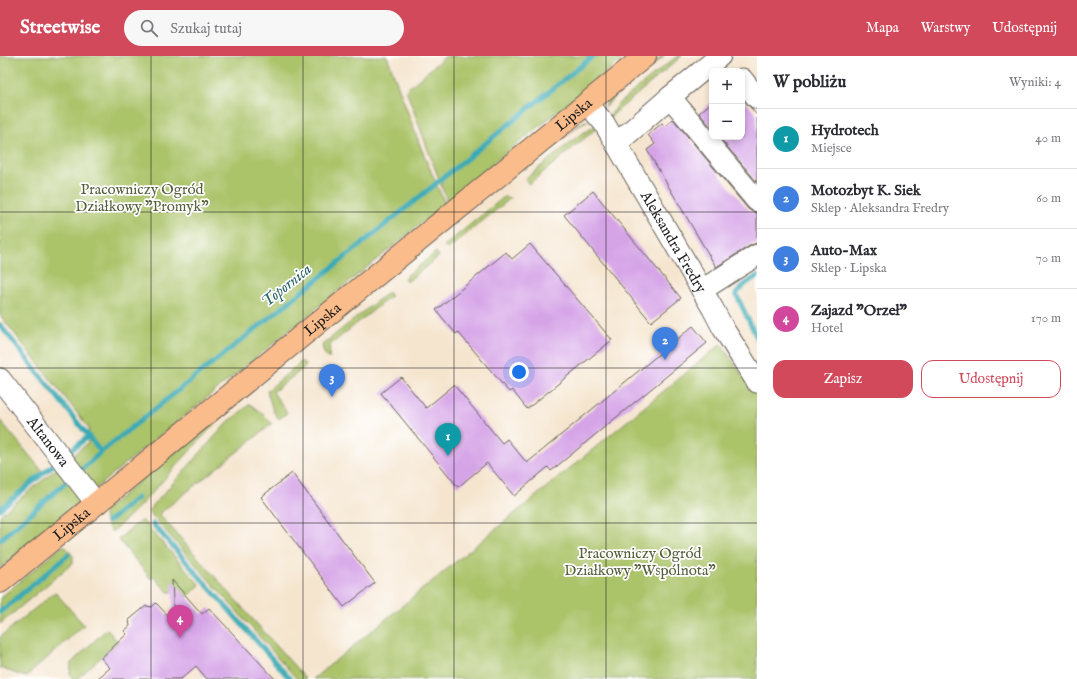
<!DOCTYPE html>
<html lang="pl">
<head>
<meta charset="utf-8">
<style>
	:root { --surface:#fff; --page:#f7f7f7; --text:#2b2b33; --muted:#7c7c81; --line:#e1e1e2; --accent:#d1495b }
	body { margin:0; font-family:"IM FELL English",serif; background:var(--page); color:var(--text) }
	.controls { position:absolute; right:12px; top:12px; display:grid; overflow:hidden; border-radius:8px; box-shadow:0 2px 6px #0003 }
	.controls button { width:36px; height:36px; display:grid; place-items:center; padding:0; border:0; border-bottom:1px solid var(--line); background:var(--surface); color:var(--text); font:20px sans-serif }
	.you { position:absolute; left:519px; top:316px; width:14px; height:14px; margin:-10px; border:3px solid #fff; border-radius:50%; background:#1a73e8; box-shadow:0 0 0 6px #1a73e833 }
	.badge { display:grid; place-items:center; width:26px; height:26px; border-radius:50%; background:var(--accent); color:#fff; font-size:13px; font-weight:700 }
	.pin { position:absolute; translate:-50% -33px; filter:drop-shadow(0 1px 2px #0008) }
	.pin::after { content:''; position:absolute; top:21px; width:14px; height:12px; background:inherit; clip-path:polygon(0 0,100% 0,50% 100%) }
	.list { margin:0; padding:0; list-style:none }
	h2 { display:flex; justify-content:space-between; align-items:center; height:52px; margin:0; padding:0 16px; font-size:17px }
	h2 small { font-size:13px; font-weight:400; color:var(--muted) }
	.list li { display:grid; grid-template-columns:26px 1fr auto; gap:12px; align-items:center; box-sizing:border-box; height:60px; padding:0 16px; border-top:1px solid var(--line) }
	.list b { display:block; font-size:15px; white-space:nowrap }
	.list p { margin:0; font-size:13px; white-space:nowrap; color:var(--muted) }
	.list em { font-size:13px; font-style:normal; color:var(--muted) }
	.actions { display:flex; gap:8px; padding:12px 16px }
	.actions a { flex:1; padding:9px 0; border:1px solid var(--accent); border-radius:12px; text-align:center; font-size:14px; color:var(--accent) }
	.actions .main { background:var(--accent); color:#fff }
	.icon { flex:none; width:22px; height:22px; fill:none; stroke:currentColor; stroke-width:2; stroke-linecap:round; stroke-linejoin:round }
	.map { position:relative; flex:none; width:757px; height:623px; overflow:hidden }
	header { display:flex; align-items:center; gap:24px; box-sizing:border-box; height:56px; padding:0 20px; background:var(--accent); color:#fff }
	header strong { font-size:19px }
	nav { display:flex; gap:22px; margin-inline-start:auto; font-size:14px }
	.search { width:280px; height:36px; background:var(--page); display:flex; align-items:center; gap:10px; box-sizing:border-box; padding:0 14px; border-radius:22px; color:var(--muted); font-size:15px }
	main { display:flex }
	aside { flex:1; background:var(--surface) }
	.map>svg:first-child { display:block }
	.green { fill:#abc369; stroke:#647042 }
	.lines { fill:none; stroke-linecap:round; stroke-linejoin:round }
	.stream { stroke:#39aab5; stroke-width:5 }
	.building { fill:#d5a4e7 }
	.minor-casing { stroke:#68625b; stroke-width:23 }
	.major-casing { stroke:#68625b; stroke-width:24 }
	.minor { stroke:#fff; stroke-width:21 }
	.major { stroke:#fabc8b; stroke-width:22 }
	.grid { fill:none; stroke:#1c1c1c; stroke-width:1; stroke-opacity:0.55 }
	.labels { text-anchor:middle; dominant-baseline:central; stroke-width:3.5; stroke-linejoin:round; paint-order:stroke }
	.street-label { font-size:15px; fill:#1c1c1c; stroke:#fff }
	.park-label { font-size:15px; fill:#555f3b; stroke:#fff }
	.water-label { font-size:16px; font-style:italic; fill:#2a6368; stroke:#fff }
</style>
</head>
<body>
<header>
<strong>Streetwise</strong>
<div class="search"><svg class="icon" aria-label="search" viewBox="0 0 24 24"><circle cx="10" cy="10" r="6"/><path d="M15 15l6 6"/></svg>Szukaj tutaj</div>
<nav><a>Mapa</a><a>Warstwy</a><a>Udostępnij</a></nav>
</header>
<main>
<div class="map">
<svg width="757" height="623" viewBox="0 0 757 623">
	<rect width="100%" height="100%" fill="#fff"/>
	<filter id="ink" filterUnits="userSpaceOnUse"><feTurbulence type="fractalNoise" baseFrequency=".025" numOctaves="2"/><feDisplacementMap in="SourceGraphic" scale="8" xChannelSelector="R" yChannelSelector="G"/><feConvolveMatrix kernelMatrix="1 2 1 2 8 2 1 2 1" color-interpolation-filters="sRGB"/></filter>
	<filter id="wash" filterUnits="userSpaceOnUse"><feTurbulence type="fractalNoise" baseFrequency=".012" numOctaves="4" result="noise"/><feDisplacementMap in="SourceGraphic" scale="16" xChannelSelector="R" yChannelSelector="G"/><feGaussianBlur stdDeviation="0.9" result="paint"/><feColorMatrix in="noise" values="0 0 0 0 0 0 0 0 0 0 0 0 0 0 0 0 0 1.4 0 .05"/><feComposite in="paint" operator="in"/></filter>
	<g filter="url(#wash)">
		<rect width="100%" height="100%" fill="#f5e5cf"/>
		<path class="green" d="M 0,0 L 387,0 L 421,92 L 445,148 L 109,421 L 0,512 L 0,459 L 88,387 L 89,372 L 0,259 Z
			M 446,0 L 626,0 L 447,145 L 406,34 Z
			M 662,0 L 664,0 L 614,41 L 605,52 L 607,45 Z
			M 677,0 L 682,0 L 609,62 L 608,60 L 614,55 L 619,47 Z
			M 584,65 L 589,65 L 577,71 L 524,114 L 525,111 Z
			M 595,70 L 597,72 L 529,128 L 525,123 L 581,78 Z
			M 504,141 L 511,142 L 448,193 L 444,190 Z
			M 436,196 L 439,200 L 407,226 L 404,222 Z
			M 388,236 L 391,240 L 330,289 L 329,303 L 324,297 L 322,289 Z
			M 721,288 L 757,341 L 757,623 L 313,623 Z
			M 302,305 L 306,310 L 273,336 L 287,357 L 279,363 L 273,355 L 267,335 Z
			M 250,348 L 265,360 L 272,368 L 159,458 L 306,623 L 297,623 L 148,455 L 227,367 Z
			M 217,361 L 219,363 L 137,453 L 112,476 C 106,468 101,462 106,453 Z
			M 0,364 L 43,416 L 0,452 Z
			M 142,464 L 200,529 L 186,542 L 177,531 L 172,536 L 168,536 L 154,521 L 151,523 L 118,483 Z
			M 64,489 L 73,500 L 73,507 L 0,568 L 0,542 Z
			M 55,536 L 84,569 L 26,621 L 0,612 L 0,581 Z
			M 107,573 L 118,586 L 77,623 L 73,623 L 70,618 L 71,607 Z"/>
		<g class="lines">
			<path class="stream" d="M 757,220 L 744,229 L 736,238 L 757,282
				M 0,269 L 101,396
				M 65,399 L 89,380
				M 79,416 L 101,396 L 353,195 L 593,0
				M 0,453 L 58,405
				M 108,466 L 137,442
				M 153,468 L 290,623
				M 0,484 L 71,422
				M 0,556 L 68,499"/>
		</g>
		<g id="blocks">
			<path class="building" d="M 742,42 L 757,59 L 757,126 L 719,81 L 742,81 Z
				M 712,46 L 712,72 L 699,57 Z
				M 673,63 L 748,153 L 753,156 L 757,157 L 757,187 L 751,189 L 716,211 L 647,94 L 655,88 L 648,79 L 662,67 L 665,70 Z
				M 593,135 L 681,242 L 651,266 L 564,159 Z
				M 530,188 L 612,284 L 527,353 L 512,334 L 509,336 L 458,276 L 456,278 L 436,254 L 506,196 L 512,203 Z
				M 693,270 L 707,287 L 551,415 L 548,411 L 514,440 L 487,407 L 458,431 L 381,337 L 401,321 L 426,352 L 454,329 L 502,387 L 507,383 L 527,407 Z
				M 292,417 L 375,527 L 344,551 L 261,441 Z
				M 172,524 L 202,558 L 209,552 L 275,623 L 207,623 L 196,610 L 181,623 L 97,623 L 110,612 L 101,602 L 127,578 L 124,575 L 130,570 L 129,564 L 146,550 L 152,551 L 156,547 L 174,566 Z"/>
		</g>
	</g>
	<g filter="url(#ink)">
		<use href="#blocks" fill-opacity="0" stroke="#68625b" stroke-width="1"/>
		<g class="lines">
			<defs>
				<g id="minor">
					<path d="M 742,23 L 757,42"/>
					<path d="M 670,41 L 757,145"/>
					<path id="s1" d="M 587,47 L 604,67 L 713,253 L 723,272 L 757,326"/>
					<path d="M 616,88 L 670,41 L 720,0"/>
					<path d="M 702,234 L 757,199"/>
					<path id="s2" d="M 0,323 L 96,447"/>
				</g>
				<g id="major">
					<path id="s3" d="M 0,526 L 645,0"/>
				</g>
			</defs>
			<use href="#minor" class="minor-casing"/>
			<use href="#major" class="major-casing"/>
			<use href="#minor" class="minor"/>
			<use href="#major" class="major"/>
		</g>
	</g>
	<path class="grid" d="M 151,0 L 151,623M 303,0 L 303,623M 454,0 L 454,623M 606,0 L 606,623M 0,156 L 757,156M 0,312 L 757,312M 0,467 L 757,467"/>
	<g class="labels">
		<g class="street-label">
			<text stroke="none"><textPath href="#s3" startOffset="740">Lipska</textPath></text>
			<text stroke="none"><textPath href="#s1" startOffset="164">Aleksandra Fredry</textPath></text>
			<text stroke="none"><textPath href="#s3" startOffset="416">Lipska</textPath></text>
			<text stroke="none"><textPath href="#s2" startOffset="79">Altanowa</textPath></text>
			<text stroke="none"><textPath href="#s3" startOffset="92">Lipska</textPath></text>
		</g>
		<g class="park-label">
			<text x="142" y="133">Pracowniczy Ogród<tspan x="142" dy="17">Działkowy "Promyk"</tspan></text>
			<text x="640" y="497">Pracowniczy Ogród<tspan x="640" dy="17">Działkowy "Wspólnota"</tspan></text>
		</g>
		<g class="water-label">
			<text transform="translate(287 230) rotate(-39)">Topornica</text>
		</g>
	</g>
</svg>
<div class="controls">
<button>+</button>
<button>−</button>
</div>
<div class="you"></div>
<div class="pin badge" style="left:448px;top:400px;background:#0f9aa8">1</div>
<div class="pin badge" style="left:665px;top:304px;background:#3f7fe0">2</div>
<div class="pin badge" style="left:332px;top:341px;background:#3f7fe0">3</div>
<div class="pin badge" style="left:180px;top:582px;background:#d1479c">4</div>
</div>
<aside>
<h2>W pobliżu<small>Wyniki: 4</small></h2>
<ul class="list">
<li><span class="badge" style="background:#0f9aa8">1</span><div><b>Hydrotech</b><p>Miejsce</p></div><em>40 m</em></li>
<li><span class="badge" style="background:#3f7fe0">2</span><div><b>Motozbyt K. Siek</b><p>Sklep · Aleksandra Fredry</p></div><em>60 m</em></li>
<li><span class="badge" style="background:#3f7fe0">3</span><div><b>Auto-Max</b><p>Sklep · Lipska</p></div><em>70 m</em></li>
<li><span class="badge" style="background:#d1479c">4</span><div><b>Zajazd &quot;Orzeł&quot;</b><p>Hotel</p></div><em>170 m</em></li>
</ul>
<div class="actions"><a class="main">Zapisz</a><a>Udostępnij</a></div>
</aside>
</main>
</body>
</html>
